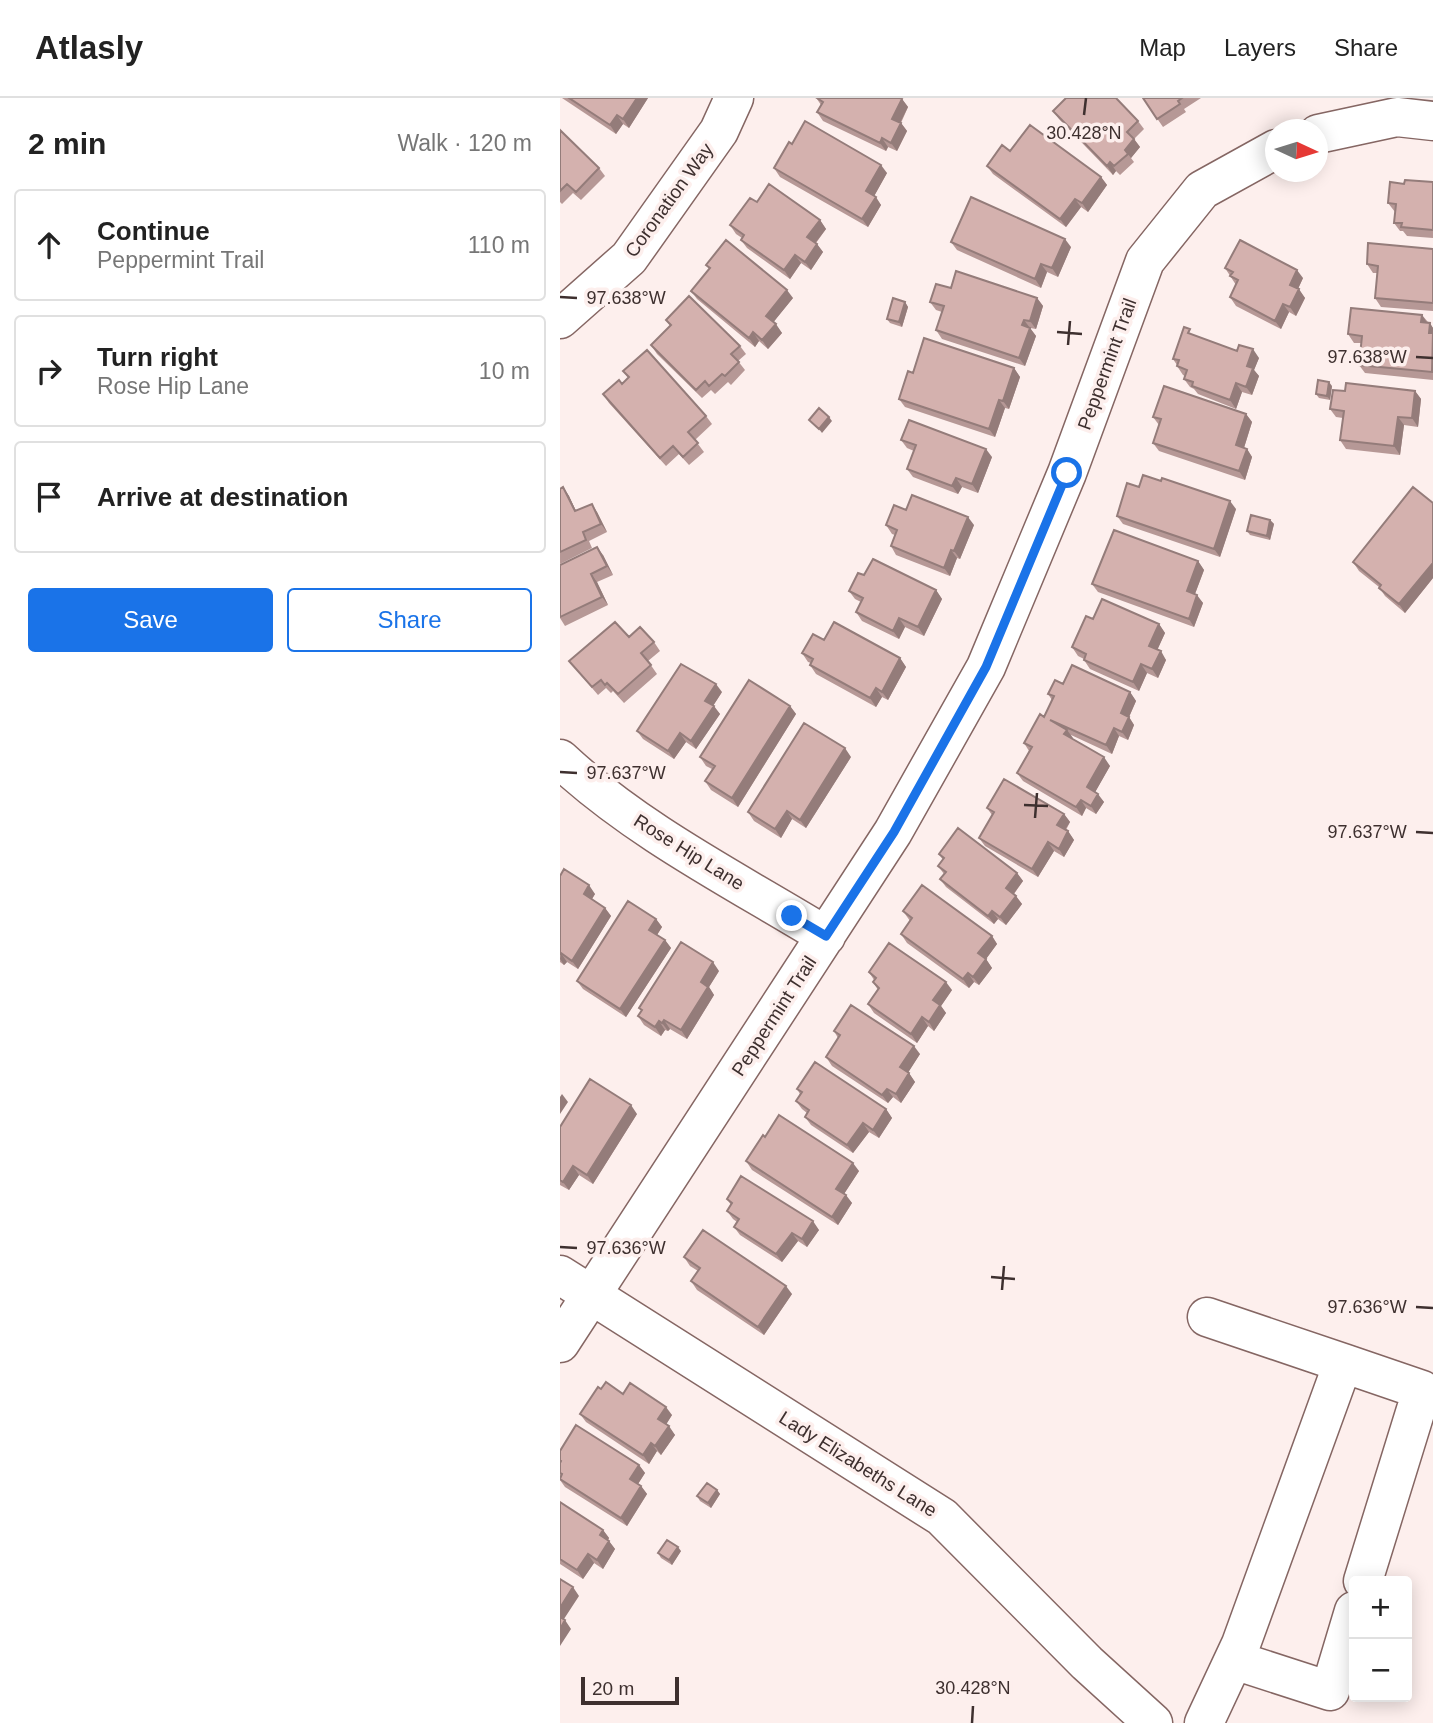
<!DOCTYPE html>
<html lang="en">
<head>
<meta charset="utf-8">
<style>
	:root { --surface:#fff; --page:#f6f6f6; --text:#222; --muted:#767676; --line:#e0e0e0; --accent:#1a73e8 }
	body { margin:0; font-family:Arial,sans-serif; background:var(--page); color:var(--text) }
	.controls { position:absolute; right:21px; bottom:21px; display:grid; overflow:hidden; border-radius:7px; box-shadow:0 4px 18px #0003 }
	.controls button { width:63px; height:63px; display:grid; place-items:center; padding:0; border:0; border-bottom:2px solid var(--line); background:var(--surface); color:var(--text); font:35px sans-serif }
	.compass { position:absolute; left:705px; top:21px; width:63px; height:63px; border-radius:50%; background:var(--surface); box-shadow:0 4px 18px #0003; rotate:94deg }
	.scale { position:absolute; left:21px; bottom:18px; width:98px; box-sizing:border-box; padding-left:7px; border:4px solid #3e302f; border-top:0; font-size:19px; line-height:24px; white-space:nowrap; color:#3e302f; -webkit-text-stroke:5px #fdefed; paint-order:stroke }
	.stop { position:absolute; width:21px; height:21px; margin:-16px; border:5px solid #1a73e8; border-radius:50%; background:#fff }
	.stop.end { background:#1a73e8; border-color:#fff; box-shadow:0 2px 7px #0008 }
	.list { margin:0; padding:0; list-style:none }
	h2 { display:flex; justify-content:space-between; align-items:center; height:91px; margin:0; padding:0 28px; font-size:30px }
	h2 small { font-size:23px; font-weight:400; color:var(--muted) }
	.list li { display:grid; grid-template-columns:46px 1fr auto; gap:21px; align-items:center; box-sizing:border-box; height:112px; margin:0 14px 14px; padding:0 14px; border:2px solid var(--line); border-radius:7px }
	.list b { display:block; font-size:26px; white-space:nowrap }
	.list p { margin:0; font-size:23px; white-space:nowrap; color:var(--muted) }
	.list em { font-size:23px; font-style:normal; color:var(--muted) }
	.actions { display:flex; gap:14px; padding:21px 28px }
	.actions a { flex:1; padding:16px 0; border:2px solid var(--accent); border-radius:7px; text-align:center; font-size:24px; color:var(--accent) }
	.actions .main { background:var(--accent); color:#fff }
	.icon { flex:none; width:38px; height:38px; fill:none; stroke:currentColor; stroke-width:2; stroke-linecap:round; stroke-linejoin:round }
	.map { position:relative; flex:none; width:873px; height:1625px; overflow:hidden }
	header { display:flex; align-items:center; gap:42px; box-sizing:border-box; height:98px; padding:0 35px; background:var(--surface); border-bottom:2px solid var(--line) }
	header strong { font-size:33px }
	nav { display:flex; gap:38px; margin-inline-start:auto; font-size:24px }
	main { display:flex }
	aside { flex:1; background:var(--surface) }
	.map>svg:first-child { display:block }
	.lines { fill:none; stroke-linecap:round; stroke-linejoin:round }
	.minor-casing { stroke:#856663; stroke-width:41 }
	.minor { stroke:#fff; stroke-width:38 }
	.wall { fill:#b69896 }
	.shaded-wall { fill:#947c7a }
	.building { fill:#d4b1ae; stroke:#947c7a; stroke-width:2 }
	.route { stroke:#1a73e8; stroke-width:9 }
	.ticks { fill:none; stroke:#3e302f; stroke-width:2.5 }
	.labels { text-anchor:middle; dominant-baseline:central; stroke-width:7; stroke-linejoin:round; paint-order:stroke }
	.street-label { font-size:19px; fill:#3e302f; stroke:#fdefed }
	.ticks-label { font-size:18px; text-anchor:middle; fill:#3e302f; stroke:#fdefed; stroke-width:7; stroke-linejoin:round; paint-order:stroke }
</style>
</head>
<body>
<header>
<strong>Atlasly</strong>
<nav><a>Map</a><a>Layers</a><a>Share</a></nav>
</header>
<main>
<aside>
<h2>2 min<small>Walk · 120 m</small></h2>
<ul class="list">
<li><svg class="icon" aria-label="ahead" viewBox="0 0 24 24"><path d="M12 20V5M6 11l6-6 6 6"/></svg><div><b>Continue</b><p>Peppermint Trail</p></div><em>110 m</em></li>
<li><svg class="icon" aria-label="right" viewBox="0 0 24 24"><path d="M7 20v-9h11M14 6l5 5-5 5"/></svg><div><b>Turn right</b><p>Rose Hip Lane</p></div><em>10 m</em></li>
<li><svg class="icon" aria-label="arrive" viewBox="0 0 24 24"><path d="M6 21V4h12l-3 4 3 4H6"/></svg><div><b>Arrive at destination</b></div></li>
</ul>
<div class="actions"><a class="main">Save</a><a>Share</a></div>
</aside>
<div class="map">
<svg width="873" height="1625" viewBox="0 0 873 1625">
	<rect width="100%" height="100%" fill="#fdefed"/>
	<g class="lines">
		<defs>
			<path id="minor" d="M 758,36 L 837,19 L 873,23
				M 0,221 L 69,160 L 159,33 L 174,0
				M 0,661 C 77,733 176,783 266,838
				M 0,1177 L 382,1419 L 527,1565 L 593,1625
				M 647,1219 L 783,1265
				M 0,1245 L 333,734 L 426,569 L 507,375 L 585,163 L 642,92 L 716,51
				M 674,1562 L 770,1593 L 794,1513
				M 644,1625 L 681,1546 L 783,1265 L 862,1292 L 803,1483"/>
		</defs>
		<use href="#minor" class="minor-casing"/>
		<use href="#minor" class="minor"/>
	</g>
	<path class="wall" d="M 2,0 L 88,0 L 69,30 L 63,26 L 56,36 Z
		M 583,0 L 641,0 L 624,11 L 626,14 L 603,29 Z
		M 257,1 L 342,1 L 348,9 L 341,25 L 347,33 L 337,53 L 328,49 L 326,53 L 263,23 L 257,14 L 261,7 Z
		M 493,13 L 578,23 L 584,31 L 574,41 L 580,49 L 571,60 L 574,64 L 560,77 L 556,73 L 553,77 L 499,21 Z
		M 0,32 L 39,70 L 45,78 L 21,102 L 13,95 L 2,106 L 0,104 Z
		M 232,46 L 327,75 L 314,98 L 321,107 L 308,129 L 220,79 L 214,70 Z
		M 450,53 L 541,79 L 547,87 L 528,114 L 521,109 L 506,129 L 433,76 L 427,68 Z
		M 873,84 L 873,140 L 847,138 L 843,133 L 840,133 L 834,125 L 835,114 L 828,105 L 844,86 Z
		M 197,104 L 260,122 L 266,131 L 256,145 L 263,154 L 251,172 L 241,165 L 230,181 L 187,150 L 181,142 L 182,140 L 176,136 L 170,127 Z
		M 391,144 L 511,149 L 498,179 L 487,174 L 481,190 L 397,152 Z
		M 873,151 L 873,213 L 821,209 L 815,200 L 817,175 L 813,175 L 807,166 Z
		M 146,167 L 233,200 L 213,224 L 222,235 L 208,251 L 199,243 L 195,249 L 137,201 L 131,193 L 149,171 Z
		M 665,170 L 743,180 L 738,191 L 745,200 L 736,218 L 729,214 L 721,231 L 676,208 L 670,199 L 676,187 Z
		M 391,190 L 477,200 L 483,208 L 476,231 L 470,230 L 476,238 L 465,268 L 382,241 L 376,232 L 382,214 L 376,212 L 370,204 Z
		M 345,204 L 348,209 L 342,229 L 330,225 L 327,221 Z
		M 862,217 L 873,230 L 873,282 L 805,275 L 799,267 L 802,245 L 794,245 L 788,236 Z
		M 106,222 L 180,248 L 186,256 L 178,263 L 185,272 L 171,287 L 168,284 L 155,296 L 151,292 L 142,300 L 97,256 L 91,247 L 110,228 Z
		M 634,238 L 699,260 L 694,272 L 699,278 L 692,297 L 682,294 L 676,311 L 638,296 L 634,291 L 630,289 L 624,281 L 625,278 L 623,277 L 617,268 L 617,267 L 613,261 Z
		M 454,270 L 460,279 L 449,311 L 445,310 L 435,339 L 345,309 L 339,301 L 353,275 Z
		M 63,273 L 146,318 L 152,326 L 135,342 L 144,354 L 129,367 L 119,356 L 106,368 L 49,305 L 43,296 L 62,286 L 68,280 Z
		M 772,288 L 770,302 L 759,300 L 756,296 Z
		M 785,293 L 855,293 L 861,301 L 858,329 L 844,327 L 840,357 L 786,351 L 780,342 L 783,320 L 776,319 L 770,311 Z
		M 686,316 L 692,324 L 684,350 L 687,351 L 692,359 L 685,382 L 599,353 L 593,345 L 599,327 L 593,319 Z
		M 341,342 L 432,359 L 418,395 L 402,389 L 398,396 L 353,379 L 347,371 L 354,353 L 347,350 Z
		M 3,389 L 9,398 L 16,413 L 37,414 L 47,434 L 29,443 L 32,450 L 0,466 L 0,391 Z
		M 579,389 L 676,411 L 660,459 L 563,426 L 557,418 Z
		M 873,405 L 873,480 L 845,515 L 825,498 L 819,489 L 799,473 L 793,464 Z
		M 346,412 L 414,427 L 400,461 L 397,460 L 390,478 L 336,457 L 331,448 L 335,437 L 332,436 L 326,427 Z
		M 710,422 L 714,426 L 710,442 L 690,437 L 687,433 Z
		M 43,457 L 53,477 L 37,484 L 48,507 L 5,528 L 0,520 L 0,467 Z
		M 638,463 L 644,472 L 635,496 L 643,505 L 634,529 L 538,494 L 532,486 Z
		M 304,477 L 376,492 L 382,501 L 364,538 L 345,529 L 339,541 L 302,523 L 296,514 L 301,504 L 295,501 L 289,493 Z
		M 533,521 L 599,526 L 605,535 L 597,552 L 606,562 L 598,580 L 587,575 L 579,593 L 530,571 L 524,562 L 524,561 L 518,558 L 512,549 Z
		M 69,539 L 94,544 L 100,553 L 88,563 L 97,576 L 64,605 L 53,593 L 51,595 L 46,590 L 38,597 L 9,563 Z
		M 264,542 L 340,560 L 346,569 L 328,602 L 322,599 L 316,609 L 256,576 L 250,567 L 251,565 L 248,564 L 242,555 Z
		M 503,586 L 570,594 L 576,603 L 569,619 L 574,627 L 568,642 L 559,638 L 552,656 L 511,637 L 512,641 L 550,668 L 535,694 L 544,704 L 536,716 L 526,710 L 522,718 L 463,683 L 457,675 L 469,653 L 464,645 L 484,619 L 492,602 L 488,596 Z
		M 162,594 L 153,608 L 160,616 L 136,651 L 126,644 L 114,661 L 83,641 L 77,633 Z
		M 230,608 L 236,616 L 178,709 L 151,692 L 145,683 L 152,671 L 146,668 L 140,659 Z
		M 291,659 L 246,730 L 232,721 L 221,740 L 194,723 L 188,714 Z
		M 427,710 L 504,716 L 510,724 L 506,732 L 508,733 L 514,742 L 504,759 L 494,753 L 478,779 L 425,748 L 419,740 L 432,717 Z
		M 379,756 L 457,775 L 463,783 L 454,796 L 462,806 L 446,827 L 438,821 L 434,826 L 386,789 L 380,781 L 384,776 L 378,768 L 383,762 Z
		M 0,778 L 35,796 L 32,801 L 45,810 L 51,818 L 18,871 L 7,864 L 4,867 L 0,864 Z
		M 343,813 L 432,838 L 437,846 L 426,861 L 432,870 L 419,887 L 414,884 L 409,890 L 347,845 L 341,836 L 350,823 Z
		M 96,821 L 102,829 L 97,837 L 105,842 L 111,850 L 66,919 L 23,891 L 17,883 Z
		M 159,873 L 149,889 L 154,897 L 127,941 L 110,931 L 108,933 L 105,932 L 101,938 L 84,927 L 78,918 L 81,913 L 79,910 Z
		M 309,874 L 392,892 L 381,908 L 386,915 L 374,933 L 368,928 L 357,945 L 314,915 L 308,906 L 318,892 L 313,884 L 314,882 Z
		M 274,933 L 360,956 L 348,974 L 355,984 L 341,1005 L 333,999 L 328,1005 L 272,968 L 266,959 L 278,940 Z
		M 237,991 L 326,1011 L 332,1020 L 319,1040 L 309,1034 L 293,1055 L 251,1027 L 245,1019 L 247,1015 L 242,1011 L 236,1003 L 240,996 Z
		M 77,1016 L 33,1086 L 19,1077 L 9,1092 L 0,1087 L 0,1029 Z
		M 205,1039 L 299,1073 L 284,1096 L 292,1105 L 278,1127 L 192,1072 L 186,1063 Z
		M 167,1101 L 259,1132 L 247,1149 L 238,1143 L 222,1164 L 180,1137 L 174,1129 L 177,1124 L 173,1121 L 167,1113 L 171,1107 Z
		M 124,1159 L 232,1196 L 204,1237 L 137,1192 L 131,1183 L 138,1173 L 130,1168 Z
		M 41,1291 L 63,1296 L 112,1317 L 106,1326 L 115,1337 L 101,1357 L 97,1353 L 89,1366 L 26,1324 L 20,1316 Z
		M 0,1353 L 79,1367 L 85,1375 L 78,1386 L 81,1388 L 87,1396 L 67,1428 L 5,1389 L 0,1382 Z
		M 157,1392 L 160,1396 L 151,1410 L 140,1403 L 137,1398 Z
		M 0,1404 L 43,1432 L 49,1440 L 48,1442 L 55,1451 L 43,1471 L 34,1465 L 23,1481 L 0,1466 Z
		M 121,1453 L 112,1467 L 101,1460 L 98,1455 Z"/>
	<path class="shaded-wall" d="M 77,0 L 88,0 L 69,30 L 63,21 Z
		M 342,1 L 348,9 L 338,29 L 332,21 Z
		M 57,17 L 63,26 L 56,36 L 50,27 Z
		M 341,25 L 347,33 L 337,53 L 331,45 Z
		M 322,40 L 328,49 L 326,53 L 320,45 Z
		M 574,41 L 580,49 L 571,60 L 565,52 Z
		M 550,64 L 556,73 L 553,77 L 547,68 Z
		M 321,67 L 327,75 L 312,102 L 306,93 Z
		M 541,79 L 547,87 L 528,114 L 522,105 Z
		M 316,99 L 321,107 L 308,129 L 302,121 Z
		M 515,101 L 521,109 L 506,129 L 500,121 Z
		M 260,122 L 266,131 L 253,148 L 247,139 Z
		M 505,141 L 511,149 L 498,179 L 492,170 Z
		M 257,146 L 263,154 L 251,172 L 245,164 Z
		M 235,157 L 241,165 L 230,181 L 224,172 Z
		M 481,166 L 487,174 L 481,190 L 475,181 Z
		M 737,172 L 743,180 L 736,195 L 730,187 Z
		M 739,191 L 745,200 L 736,218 L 730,209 Z
		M 227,192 L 233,200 L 212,226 L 206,218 Z
		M 477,200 L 483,208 L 476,231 L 470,223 Z
		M 345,204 L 348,209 L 342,229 L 339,224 Z
		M 723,206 L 729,214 L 721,231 L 715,223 Z
		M 862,217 L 868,226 L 861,224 Z
		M 464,222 L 476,238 L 465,268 L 459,260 L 462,227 Z
		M 870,225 L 873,230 L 873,241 L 869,235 Z
		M 216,226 L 222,235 L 208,251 L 202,242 Z
		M 193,234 L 199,243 L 195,249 L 189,240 Z
		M 693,251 L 699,260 L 694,272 L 699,278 L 692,297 L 686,289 L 687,268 Z
		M 454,270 L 460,279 L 449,311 L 443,303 Z
		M 769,284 L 772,288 L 770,302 L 767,298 Z
		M 676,285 L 682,294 L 676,311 L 670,302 Z
		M 855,293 L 861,301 L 858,329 L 852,320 Z
		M 439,302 L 445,310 L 435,339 L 429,331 Z
		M 686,316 L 692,324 L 682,356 L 676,347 Z
		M 269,319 L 272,323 L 262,335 L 259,331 Z
		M 838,319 L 844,327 L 840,357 L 834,348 Z
		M 426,351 L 432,359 L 418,395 L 412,386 Z
		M 687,351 L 692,359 L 685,382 L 679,373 Z
		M 396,380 L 402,389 L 398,396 L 392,388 Z
		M 3,389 L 9,398 L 20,422 L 15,413 Z
		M 670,403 L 676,411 L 660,459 L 654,451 Z
		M 32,406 L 37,414 L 47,434 L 41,426 Z
		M 408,419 L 414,427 L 400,461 L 394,453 Z
		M 710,422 L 714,426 L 710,442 L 707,438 Z
		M 37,449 L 43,457 L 53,477 L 47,468 Z
		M 391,452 L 397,460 L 390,478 L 384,470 Z
		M 638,463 L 644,472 L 633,501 L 627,493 Z
		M 873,465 L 873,480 L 845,515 L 839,506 Z
		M 31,476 L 37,484 L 48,507 L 42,499 Z
		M 376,492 L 382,501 L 364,538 L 358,529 Z
		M 637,497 L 643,505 L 634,529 L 629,521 Z
		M 339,520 L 345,529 L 339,541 L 333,533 Z
		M 599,526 L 605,535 L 595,557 L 589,548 Z
		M 601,553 L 606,562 L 598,580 L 592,571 Z
		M 340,560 L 346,569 L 328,602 L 322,594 Z
		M 581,566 L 587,575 L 579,593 L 573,584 Z
		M 156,586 L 162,594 L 151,611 L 145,603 Z
		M 316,590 L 322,599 L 316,609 L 310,600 Z
		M 570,594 L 576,603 L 569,619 L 574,627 L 568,642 L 562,634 L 561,615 Z
		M 154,608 L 160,616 L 136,651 L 131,643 Z
		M 230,608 L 236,616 L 178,709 L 172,700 Z
		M 554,630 L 559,638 L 552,656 L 546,647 Z
		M 507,632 L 513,640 L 510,645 L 504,636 Z
		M 120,635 L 126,644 L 114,661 L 108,653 Z
		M 285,650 L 291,659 L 246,730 L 240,722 Z
		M 544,659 L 550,668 L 533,698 L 527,689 Z
		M 538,696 L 544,704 L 536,716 L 531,708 Z
		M 521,702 L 526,710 L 522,718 L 516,709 Z
		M 227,713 L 232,721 L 221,740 L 215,731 Z
		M 504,716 L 510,724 L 503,735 L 497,727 Z
		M 508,733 L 514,742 L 504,759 L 499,751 Z
		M 488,744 L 494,753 L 478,779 L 472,771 Z
		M 457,775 L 463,783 L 452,798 L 446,790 Z
		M 29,787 L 35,796 L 30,804 L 24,796 Z
		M 456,798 L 462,806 L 446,827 L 440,819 Z
		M 45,810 L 51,818 L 18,871 L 12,863 Z
		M 432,813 L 438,821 L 434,826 L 428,818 Z
		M 96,821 L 102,829 L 95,840 L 89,832 Z
		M 432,838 L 437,846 L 426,861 L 432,870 L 419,887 L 413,879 L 418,855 Z
		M 105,842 L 111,850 L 66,919 L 60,911 Z
		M 1,855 L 7,864 L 4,867 L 0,861 Z
		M 153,864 L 159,873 L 149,889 L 154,897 L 127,941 L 121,932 L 141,884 Z
		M 408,875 L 414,884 L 409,890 L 403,881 Z
		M 386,884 L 392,892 L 381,908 L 386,915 L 374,933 L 369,924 L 373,902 Z
		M 362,919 L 368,928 L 357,945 L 351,936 Z
		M 104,922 L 110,931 L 108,933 L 102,925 Z
		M 99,923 L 105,932 L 101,938 L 95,929 Z
		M 354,948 L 360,956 L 346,978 L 340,969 Z
		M 349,975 L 355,984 L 341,1005 L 336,996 Z
		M 327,991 L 333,999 L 328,1005 L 322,997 Z
		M 2,996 L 8,1004 L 0,1016 L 0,999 Z
		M 71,1007 L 77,1016 L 33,1086 L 27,1077 Z
		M 326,1011 L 332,1020 L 319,1040 L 313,1032 Z
		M 303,1025 L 309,1034 L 293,1055 L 287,1047 Z
		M 293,1065 L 299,1073 L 282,1099 L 276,1091 Z
		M 13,1068 L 19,1077 L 9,1092 L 3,1084 Z
		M 286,1097 L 292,1105 L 278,1127 L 272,1119 Z
		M 253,1123 L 259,1132 L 247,1149 L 242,1141 Z
		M 232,1135 L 238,1143 L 222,1164 L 216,1156 Z
		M 226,1188 L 232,1196 L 204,1237 L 198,1229 Z
		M 106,1309 L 112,1317 L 104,1330 L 98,1321 Z
		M 109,1328 L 115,1337 L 101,1357 L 95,1348 Z
		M 91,1345 L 97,1353 L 89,1366 L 83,1357 Z
		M 79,1367 L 85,1375 L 76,1389 L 70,1381 Z
		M 81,1388 L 87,1396 L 67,1428 L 61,1420 Z
		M 157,1392 L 160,1396 L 151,1410 L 148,1405 Z
		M 43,1432 L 49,1440 L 46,1445 L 40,1437 Z
		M 49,1443 L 55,1451 L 43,1471 L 37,1462 Z
		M 118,1449 L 121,1453 L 112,1467 L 109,1462 Z
		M 28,1456 L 34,1465 L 23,1481 L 17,1472 Z
		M 13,1489 L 19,1498 L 2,1524 L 0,1522 L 0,1510 Z
		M 5,1522 L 11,1531 L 0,1548 L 0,1531 Z"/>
	<path class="building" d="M 9,0 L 77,0 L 63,21 L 57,17 L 50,27 Z
		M 257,0 L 340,0 L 342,1 L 332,21 L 341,25 L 331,45 L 322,40 L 320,45 L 257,14 L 263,4 Z
		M 506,0 L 556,0 L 578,23 L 567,34 L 574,41 L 565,52 L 568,56 L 554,68 L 550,64 L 547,68 L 493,13 Z
		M 583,0 L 622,0 L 618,3 L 620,6 L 597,21 Z
		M 245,23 L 321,67 L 306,93 L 316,99 L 302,121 L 214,70 L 229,44 L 232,46 Z
		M 470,27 L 541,79 L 522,105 L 515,101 L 500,121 L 427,68 L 442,47 L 450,53 Z
		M 0,32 L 39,70 L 16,94 L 7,86 L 0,93 Z
		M 845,82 L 873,84 L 873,132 L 841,129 L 842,125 L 834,125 L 836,106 L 828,105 L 830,84 L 844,86 Z
		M 209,86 L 260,122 L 247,139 L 257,146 L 245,164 L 235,157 L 224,172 L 181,142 L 184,137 L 170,127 L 190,100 L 197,104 Z
		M 411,99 L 505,141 L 492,170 L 481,166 L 475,181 L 391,144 Z
		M 166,142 L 227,192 L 206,218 L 216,226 L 202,242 L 193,234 L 189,240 L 131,193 L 150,170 L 146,167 Z
		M 680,142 L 737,172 L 730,187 L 739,191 L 730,209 L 723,206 L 715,223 L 670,199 L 678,182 L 670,178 L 673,174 L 665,170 Z
		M 808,145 L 873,151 L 873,205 L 815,200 L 818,168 L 807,166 Z
		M 396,173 L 477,200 L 470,223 L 464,222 L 462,227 L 470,230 L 459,260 L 376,232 L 384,208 L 370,204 L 376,186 L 391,190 Z
		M 129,198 L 180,248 L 171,256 L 179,264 L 165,278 L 162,276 L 149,288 L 145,283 L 136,292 L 91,247 L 111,227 L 106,222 Z
		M 333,200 L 345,204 L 339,224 L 327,221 Z
		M 791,210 L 862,217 L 861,224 L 870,225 L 869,235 L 873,235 L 872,274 L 799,267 L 802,238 L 788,236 Z
		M 624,229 L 630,231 L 628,235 L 677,253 L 679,247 L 693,251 L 687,268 L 693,270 L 686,289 L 676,285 L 670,302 L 632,288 L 633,284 L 624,281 L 627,272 L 617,268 L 619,262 L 613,261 Z
		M 364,240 L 454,270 L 443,303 L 439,302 L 429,331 L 339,301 L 348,273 L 353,275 Z
		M 87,252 L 146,318 L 128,334 L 138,345 L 123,359 L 113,348 L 100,360 L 43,296 L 59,282 L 62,286 L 69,279 L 63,273 Z
		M 758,282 L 769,284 L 767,298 L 756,296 Z
		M 786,285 L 855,293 L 852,320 L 838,319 L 834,348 L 780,342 L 784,313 L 770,311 L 773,292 L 785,293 Z
		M 604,288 L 686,316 L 676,347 L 687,351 L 679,373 L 593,345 L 601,321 L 593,319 Z
		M 259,310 L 269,319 L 259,331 L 249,322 Z
		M 349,322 L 426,351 L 412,386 L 396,380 L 392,388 L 347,371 L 356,347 L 341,342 Z
		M 583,377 L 601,383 L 602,380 L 670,403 L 654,451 L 557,418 L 567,385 L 579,389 Z
		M 3,389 L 15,413 L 32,406 L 41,426 L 23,434 L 26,442 L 0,454 L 0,391 Z
		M 853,389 L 873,405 L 873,465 L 839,506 L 819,490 L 821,487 L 793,464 Z
		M 352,397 L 408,419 L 394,453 L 391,452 L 384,470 L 331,448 L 337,432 L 326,427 L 334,407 L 346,412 Z
		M 691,417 L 710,422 L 707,438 L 687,433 Z
		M 554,432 L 638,463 L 627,493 L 637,497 L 629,521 L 532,486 Z
		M 37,449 L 47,468 L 31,476 L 42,499 L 0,519 L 0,467 Z
		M 313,461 L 376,492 L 358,529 L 339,520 L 333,533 L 296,514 L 303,500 L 289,493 L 298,475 L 304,477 Z
		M 542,501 L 599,526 L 589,548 L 601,553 L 592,571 L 581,566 L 573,584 L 524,562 L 526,556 L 512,549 L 526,518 L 533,521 Z
		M 55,524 L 69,539 L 80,529 L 94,544 L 81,555 L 91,567 L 58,596 L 47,585 L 45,587 L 41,582 L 32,589 L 9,563 Z
		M 274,524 L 340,560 L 322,594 L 316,590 L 310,600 L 250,567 L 253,561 L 242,555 L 253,536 L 264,542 Z
		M 121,566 L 156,586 L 145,603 L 154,608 L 131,643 L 120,635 L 108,653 L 77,633 Z
		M 512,567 L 570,594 L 561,615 L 569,619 L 562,634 L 554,630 L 546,647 L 490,622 L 507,632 L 504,636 L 544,659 L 527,689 L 538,696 L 531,708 L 521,702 L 516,709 L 457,675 L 472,649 L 464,645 L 480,616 L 484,619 L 494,598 L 488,596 L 495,582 L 503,586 Z
		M 189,582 L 230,608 L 172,700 L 145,683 L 155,668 L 140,659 Z
		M 244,625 L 285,650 L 240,722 L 227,713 L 215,731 L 188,714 Z
		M 444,681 L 504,716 L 497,727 L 508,733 L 499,751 L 488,744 L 472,771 L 419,740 L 434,714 L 427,710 Z
		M 398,730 L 457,775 L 446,790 L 456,798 L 440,819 L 432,813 L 428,818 L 380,781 L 386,774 L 378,768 L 384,760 L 379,756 Z
		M 4,771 L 29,787 L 24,796 L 45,810 L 12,863 L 1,855 L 0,856 L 0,778 Z
		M 362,787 L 432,838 L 418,855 L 426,861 L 413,879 L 408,875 L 403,881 L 341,836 L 352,820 L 343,813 Z
		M 68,803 L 96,821 L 89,832 L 105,842 L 60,911 L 17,883 Z
		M 121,844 L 153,864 L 141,884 L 148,889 L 121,932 L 104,922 L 102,925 L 99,923 L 95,929 L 78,918 L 82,912 L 79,910 Z
		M 329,845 L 386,884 L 373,902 L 380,907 L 369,924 L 362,919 L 351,936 L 308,906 L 319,890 L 313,884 L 316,880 L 309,874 Z
		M 291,907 L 354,948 L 340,969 L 349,975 L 336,996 L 327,991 L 322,997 L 266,959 L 280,937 L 274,933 Z
		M 255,964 L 326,1011 L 313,1032 L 303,1025 L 287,1047 L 245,1019 L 249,1012 L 236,1003 L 242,994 L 237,991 Z
		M 30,981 L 71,1007 L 27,1077 L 13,1068 L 3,1084 L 0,1082 L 0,1029 Z
		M 219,1017 L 293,1065 L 276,1091 L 286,1097 L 272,1119 L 186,1063 L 203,1037 L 205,1039 Z
		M 181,1078 L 253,1123 L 242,1141 L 232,1135 L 216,1156 L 174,1129 L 179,1121 L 167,1113 L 172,1105 L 167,1101 Z
		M 143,1132 L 226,1188 L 198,1229 L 131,1183 L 140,1170 L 124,1159 Z
		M 46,1284 L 63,1296 L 70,1285 L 106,1309 L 98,1321 L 109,1328 L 95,1348 L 91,1345 L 83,1357 L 20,1316 L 38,1289 L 41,1291 Z
		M 16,1327 L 79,1367 L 70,1381 L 81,1388 L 61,1420 L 0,1381 L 2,1376 L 0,1375 L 0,1365 L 1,1363 L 0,1362 L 0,1353 Z
		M 147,1385 L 157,1392 L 148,1405 L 137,1398 Z
		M 0,1404 L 43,1432 L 40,1437 L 49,1443 L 37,1462 L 28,1456 L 17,1472 L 0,1461 Z
		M 107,1442 L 118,1449 L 109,1462 L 98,1455 Z
		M 0,1481 L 13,1489 L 0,1510 Z
		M 0,1519 L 5,1522 L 0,1531 Z"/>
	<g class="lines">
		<path class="route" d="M 232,818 L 266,838 L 334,734 L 426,569 L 507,375"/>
	</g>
	<path class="ticks" d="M 524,17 L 526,0M 0,199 L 17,200M 497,234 L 522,236M 508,247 L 510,223M 856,259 L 873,260M 0,674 L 17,675M 464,707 L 488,708M 475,720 L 477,695M 856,734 L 873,735M 0,1149 L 17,1150M 431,1179 L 455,1181M 442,1192 L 444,1168M 856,1209 L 873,1210M 412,1625 L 413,1608"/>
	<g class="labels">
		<g class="street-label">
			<text transform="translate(109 102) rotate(-54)">Coronation Way</text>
			<text transform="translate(547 266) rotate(-70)">Peppermint Trail</text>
			<text transform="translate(129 754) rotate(32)">Rose Hip Lane</text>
			<text transform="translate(214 918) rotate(-57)">Peppermint Trail</text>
			<text transform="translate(298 1366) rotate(32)">Lady Elizabeths Lane</text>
		</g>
	</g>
	<g class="ticks-label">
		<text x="524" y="41">30.428°N</text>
		<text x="66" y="206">97.638°W</text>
		<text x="807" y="265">97.638°W</text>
		<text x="66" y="681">97.637°W</text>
		<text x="807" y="740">97.637°W</text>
		<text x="66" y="1156">97.636°W</text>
		<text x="807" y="1215">97.636°W</text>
		<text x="413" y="1596">30.428°N</text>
	</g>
</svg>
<div class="controls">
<button>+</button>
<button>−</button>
</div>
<svg class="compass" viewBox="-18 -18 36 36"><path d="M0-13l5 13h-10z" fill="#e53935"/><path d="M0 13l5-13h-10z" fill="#767676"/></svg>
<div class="scale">20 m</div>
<div class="stop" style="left:507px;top:375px"></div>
<div class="stop end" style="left:232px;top:818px"></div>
</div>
</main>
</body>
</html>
